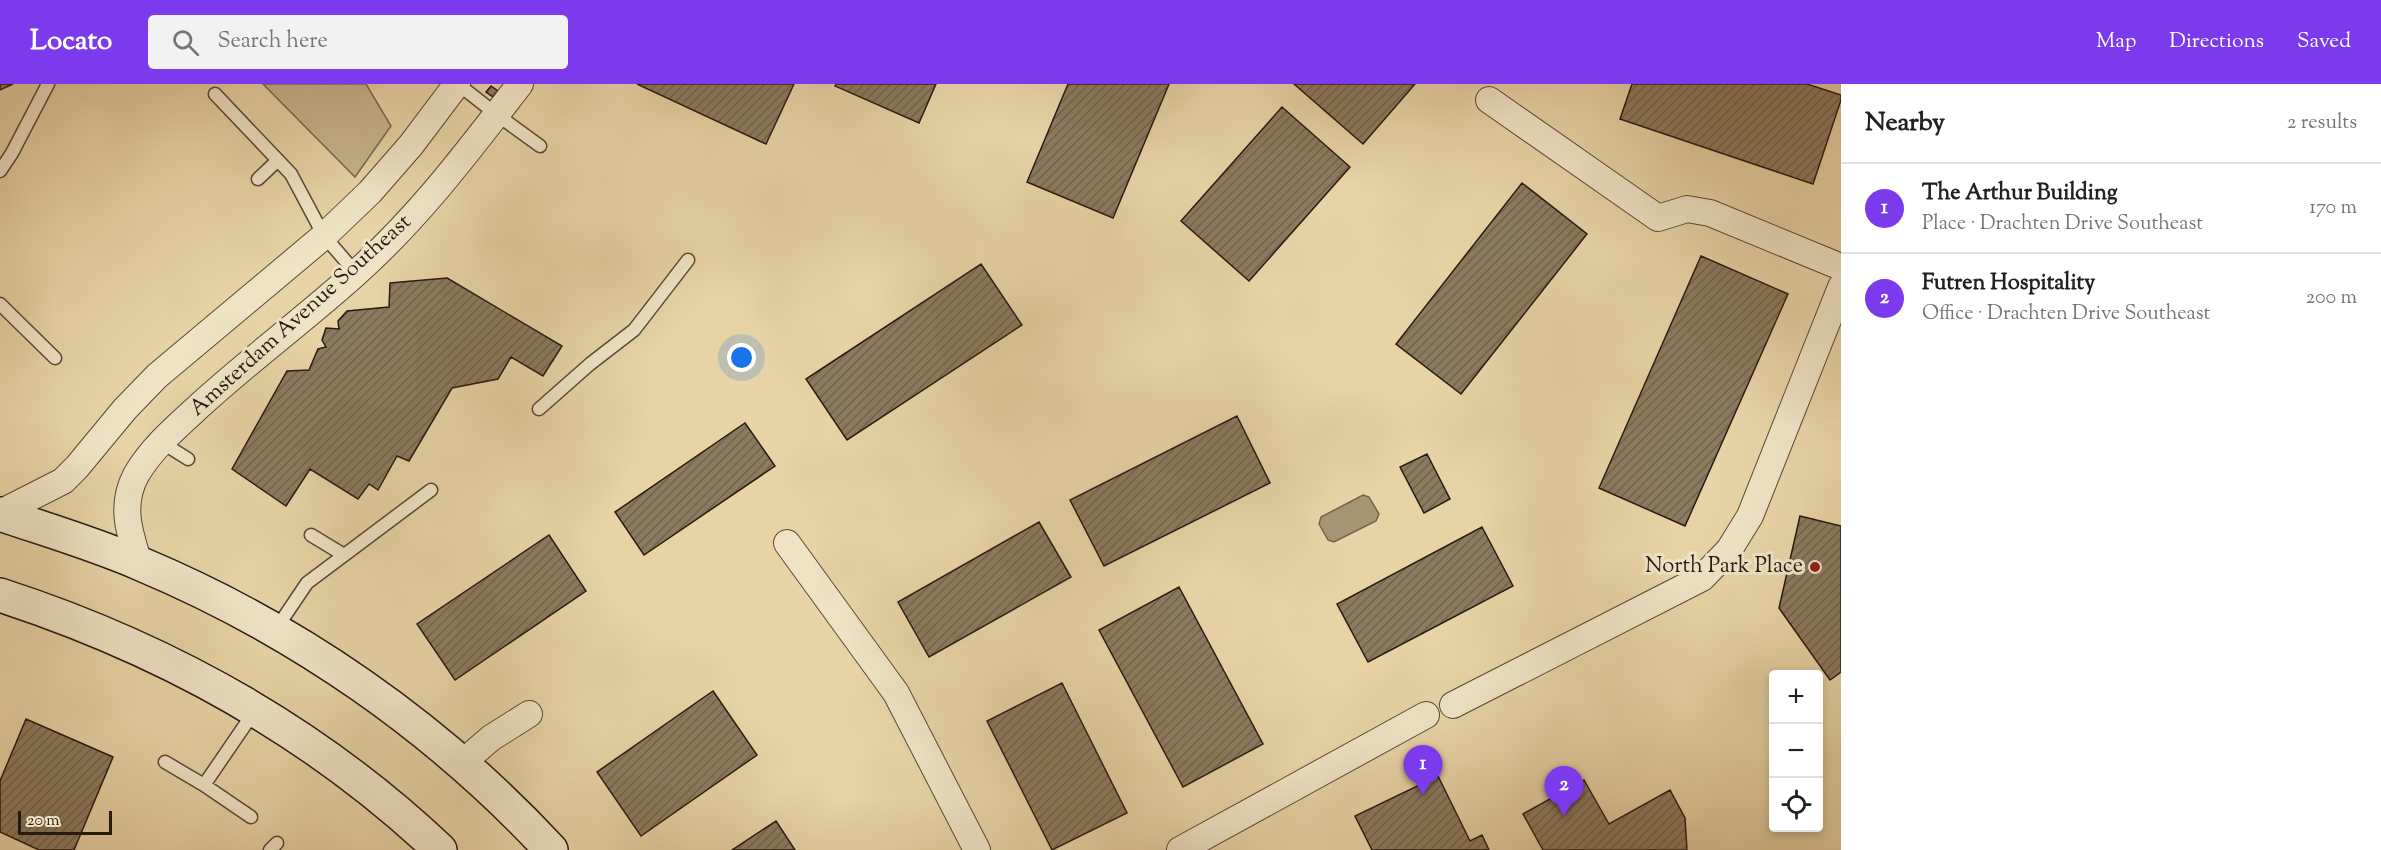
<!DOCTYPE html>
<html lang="en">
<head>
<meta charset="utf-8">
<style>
	:root { --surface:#fff; --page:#f2f2f2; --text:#202124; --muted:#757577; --line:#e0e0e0; --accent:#7c3aed }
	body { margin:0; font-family:"Sorts Mill Goudy",serif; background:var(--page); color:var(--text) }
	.controls { position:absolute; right:18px; bottom:18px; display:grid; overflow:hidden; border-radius:6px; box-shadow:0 3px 9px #0003 }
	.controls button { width:54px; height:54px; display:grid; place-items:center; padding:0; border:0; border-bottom:2px solid var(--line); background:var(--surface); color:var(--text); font:30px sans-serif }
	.scale { position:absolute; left:18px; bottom:15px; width:94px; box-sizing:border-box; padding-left:6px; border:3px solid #291a12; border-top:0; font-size:16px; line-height:21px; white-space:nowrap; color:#291a12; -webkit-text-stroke:4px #efe2c5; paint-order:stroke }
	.you { position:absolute; left:742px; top:274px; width:21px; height:21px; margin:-15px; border:4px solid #fff; border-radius:50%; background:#1a73e8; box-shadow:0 0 0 9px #1a73e833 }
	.badge { display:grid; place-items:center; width:39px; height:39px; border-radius:50%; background:var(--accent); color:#fff; font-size:20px; font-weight:700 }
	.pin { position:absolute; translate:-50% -50px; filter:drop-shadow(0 2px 3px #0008) }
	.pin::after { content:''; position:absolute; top:32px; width:21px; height:18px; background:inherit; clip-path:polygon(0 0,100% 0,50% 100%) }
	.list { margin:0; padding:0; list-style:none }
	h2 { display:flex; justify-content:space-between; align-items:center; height:78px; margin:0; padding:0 24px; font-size:26px }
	h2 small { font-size:20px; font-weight:400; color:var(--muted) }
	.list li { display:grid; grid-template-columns:39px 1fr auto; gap:18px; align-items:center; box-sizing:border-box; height:90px; padding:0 24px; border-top:2px solid var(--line) }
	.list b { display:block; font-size:22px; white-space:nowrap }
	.list p { margin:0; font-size:20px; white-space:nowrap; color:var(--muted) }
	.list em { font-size:20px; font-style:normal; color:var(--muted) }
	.icon { flex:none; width:33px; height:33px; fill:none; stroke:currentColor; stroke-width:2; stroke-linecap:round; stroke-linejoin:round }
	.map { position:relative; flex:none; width:1841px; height:766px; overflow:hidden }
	header { display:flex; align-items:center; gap:36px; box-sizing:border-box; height:84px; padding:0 30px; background:var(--accent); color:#fff }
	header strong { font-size:28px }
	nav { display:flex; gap:33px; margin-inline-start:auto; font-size:21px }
	.search { width:420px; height:54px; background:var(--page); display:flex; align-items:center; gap:15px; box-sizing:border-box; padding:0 21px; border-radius:6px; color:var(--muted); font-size:22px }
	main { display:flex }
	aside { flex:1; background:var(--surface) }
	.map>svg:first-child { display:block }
	.green { fill:#c7b48d; stroke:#786750; stroke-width:1.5 }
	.water { fill:#a69474; stroke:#74634d; stroke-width:1.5 }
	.building { fill:url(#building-hatch); stroke:#291a12; stroke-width:1.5 }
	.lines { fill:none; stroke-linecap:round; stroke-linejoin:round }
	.service-casing { stroke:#584837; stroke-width:15 }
	.minor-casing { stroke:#584837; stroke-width:28 }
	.secondary-casing { stroke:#291a12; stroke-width:36 }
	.service { stroke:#efe2c5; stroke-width:12 }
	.minor { stroke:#efe2c5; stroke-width:26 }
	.secondary { stroke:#efe2c5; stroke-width:33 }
	.poi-dot { fill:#8f2418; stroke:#efe2c5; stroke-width:2 }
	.labels { text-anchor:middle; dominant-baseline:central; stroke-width:6; stroke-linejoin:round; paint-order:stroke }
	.street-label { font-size:22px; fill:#291a12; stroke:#efe2c5 }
	.poi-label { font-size:22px; fill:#291a12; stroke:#efe2c5; text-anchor:end }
</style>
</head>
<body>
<header>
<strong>Locato</strong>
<div class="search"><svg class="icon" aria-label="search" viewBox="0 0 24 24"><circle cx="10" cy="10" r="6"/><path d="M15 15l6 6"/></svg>Search here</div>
<nav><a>Map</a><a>Directions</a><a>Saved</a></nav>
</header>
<main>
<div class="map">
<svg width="1841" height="766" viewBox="0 0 1841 766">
	<defs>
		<pattern id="building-hatch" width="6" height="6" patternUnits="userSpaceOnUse" patternTransform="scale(1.5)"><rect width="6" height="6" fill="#8c7a5f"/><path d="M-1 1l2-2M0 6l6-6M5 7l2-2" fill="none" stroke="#72634d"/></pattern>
	</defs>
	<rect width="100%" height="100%" fill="#e7d3a6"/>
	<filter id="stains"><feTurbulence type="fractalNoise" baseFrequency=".00333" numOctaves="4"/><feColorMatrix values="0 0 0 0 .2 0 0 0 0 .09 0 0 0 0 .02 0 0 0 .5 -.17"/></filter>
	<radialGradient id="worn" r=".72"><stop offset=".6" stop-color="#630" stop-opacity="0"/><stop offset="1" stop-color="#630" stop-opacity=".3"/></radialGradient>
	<path class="green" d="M 263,0 L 366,0 L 391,42 L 355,93 Z"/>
	<path class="water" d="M 1363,411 L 1369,413 L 1379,430 L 1376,437 L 1334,458 L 1328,456 L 1319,440 L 1321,433 Z"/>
	<path class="building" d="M 0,0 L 13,0 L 0,6 Z
		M 637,0 L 794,0 L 766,60 Z
		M 836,0 L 936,0 L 919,39 L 835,2 Z
		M 1068,0 L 1169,0 L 1113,134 L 1027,98 Z
		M 1294,0 L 1415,0 L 1363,60 Z
		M 1632,0 L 1807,0 L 1841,11 L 1841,16 L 1813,100 L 1620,35 Z
		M 491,2 L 498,7 L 493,13 L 486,8 Z
		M 1282,23 L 1350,83 L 1249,197 L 1181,137 Z
		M 1522,99 L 1587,150 L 1461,310 L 1396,260 Z
		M 1701,172 L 1788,210 L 1685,442 L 1599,404 Z
		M 981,180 L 1022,241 L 847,356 L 806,295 Z
		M 447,194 L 562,262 L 543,292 L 511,273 L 498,295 L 452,304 L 409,377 L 397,372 L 378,406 L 369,400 L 358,415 L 310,385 L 286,422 L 232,385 L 287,287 L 309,286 L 318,265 L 326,263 L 322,256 L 326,244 L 339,245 L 338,237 L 347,227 L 389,223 L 390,199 Z
		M 1237,332 L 1270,399 L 1104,482 L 1070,416 Z
		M 745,339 L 775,382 L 644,471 L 615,428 Z
		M 1427,370 L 1450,415 L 1424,429 L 1400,383 Z
		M 1800,432 L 1841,442 L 1841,588 L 1830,596 L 1779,524 Z
		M 1039,438 L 1071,493 L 929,573 L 898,518 Z
		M 1482,443 L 1513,502 L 1368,578 L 1337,520 Z
		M 549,451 L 586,507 L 455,596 L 417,540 Z
		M 1179,503 L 1263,660 L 1183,703 L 1099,546 Z
		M 1062,599 L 1127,729 L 1052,766 L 987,637 Z
		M 713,607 L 757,671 L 641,752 L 597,688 Z
		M 26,635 L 113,673 L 74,766 L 39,766 L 0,748 L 0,697 Z
		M 1438,692 L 1470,757 L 1482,751 L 1489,766 L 1372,766 L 1355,732 Z
		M 1584,696 L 1609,740 L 1670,706 L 1685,734 L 1687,766 L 1543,766 L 1523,730 Z
		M 776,737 L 795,766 L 732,766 Z"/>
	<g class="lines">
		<defs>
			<path id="service" d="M 458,0 L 496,30 L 540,62
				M 215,10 L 291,90 L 324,152 L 356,189
				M 0,87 L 12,69 L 48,0
				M 258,95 L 278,76
				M 0,220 L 55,274
				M 539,325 L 590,280 L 634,246 L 688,176
				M 161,358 L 188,375
				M 311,451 L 344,471
				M 276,545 L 307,499 L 431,406
				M 165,678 L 204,701 L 251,733
				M 204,701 L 254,628
				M 270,766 L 277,759"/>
			<path id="minor" d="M 1489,16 L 1658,134 L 1687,125 L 1710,129 L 1841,183
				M 0,429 L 63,397 L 77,383 L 125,325 L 157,292 L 324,152 L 370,108 L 411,61 L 457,0
				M 787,459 L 896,609 L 977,766
				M 139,479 C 129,448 120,421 136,391 C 151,365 175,344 197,324 C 248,277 305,235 356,189 C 419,133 469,66 520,0
				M 1453,621 L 1702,494 L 1729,466 L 1750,432 L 1841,203
				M 462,679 L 491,654 L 529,630
				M 1180,766 L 1426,631"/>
			<path id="secondary" d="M 0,430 C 47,446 95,460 141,480 C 296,545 437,643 551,766
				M 0,511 C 166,565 313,646 440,766"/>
		</defs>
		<use href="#service" class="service-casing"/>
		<use href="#minor" class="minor-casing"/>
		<use href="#secondary" class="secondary-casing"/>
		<use href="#service" class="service"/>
		<use href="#minor" class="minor"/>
		<use href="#secondary" class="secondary"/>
	</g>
	<circle class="poi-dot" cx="1815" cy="483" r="6"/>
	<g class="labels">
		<g class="street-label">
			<text transform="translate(301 232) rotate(-42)">Amsterdam Avenue Southeast</text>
		</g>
		<g class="poi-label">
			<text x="1803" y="483">North Park Place</text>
		</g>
	</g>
	<rect width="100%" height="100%" filter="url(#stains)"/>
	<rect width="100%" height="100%" fill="url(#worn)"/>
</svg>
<div class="controls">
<button>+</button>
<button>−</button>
<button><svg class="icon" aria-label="locate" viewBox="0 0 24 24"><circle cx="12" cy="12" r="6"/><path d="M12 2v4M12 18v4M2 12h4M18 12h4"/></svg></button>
</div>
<div class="scale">20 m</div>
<div class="you"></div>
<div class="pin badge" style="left:1423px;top:711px">1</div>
<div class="pin badge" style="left:1564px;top:732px">2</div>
</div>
<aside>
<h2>Nearby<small>2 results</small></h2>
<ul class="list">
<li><span class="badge">1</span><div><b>The Arthur Building</b><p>Place · Drachten Drive Southeast</p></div><em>170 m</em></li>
<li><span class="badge">2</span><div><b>Futren Hospitality</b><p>Office · Drachten Drive Southeast</p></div><em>200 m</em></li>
</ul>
</aside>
</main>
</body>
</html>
